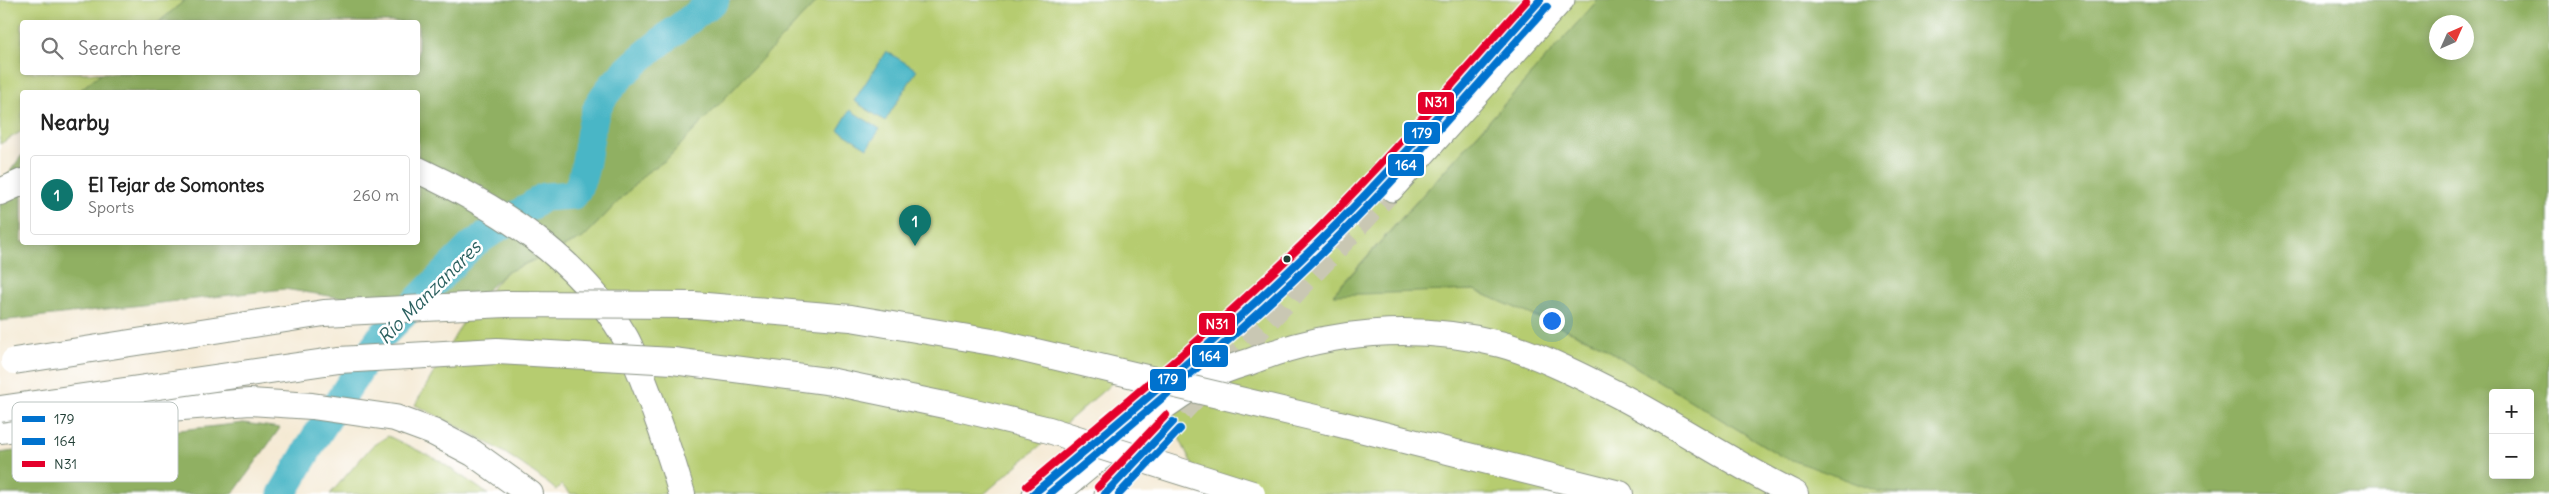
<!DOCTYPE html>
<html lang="en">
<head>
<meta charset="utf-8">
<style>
	:root { --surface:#fff; --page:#f6f6f6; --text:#222; --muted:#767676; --line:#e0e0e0; --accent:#0f766e }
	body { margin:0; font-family:Delius,sans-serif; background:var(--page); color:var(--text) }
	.controls { position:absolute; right:15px; bottom:15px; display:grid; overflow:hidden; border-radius:5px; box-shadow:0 2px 12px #0003 }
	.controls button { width:45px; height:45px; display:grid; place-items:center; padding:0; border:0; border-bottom:1px solid var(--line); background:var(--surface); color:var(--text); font:25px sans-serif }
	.compass { position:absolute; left:2429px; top:15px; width:45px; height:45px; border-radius:50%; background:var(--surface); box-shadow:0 2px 12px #0003; rotate:45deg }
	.you { position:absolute; left:1551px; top:320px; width:18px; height:18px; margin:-12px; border:4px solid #fff; border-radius:50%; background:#1a73e8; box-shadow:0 0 0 8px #1a73e833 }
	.badge { display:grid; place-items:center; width:32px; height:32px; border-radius:50%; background:var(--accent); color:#fff; font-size:16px; font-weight:700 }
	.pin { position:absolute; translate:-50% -41px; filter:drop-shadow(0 1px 2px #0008) }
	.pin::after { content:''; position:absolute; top:26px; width:18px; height:15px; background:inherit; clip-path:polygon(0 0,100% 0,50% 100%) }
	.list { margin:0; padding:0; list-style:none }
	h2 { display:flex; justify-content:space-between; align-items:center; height:65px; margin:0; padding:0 20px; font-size:21px }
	h2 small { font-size:16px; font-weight:400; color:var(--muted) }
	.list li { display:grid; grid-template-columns:32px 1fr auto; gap:15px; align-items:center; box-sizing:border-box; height:80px; margin:0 10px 10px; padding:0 10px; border:1px solid var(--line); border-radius:5px }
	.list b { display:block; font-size:19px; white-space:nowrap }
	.list p { margin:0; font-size:16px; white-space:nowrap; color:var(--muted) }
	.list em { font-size:16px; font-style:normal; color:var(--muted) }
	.icon { flex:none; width:28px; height:28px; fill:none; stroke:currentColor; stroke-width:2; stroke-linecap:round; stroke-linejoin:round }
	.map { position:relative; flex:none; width:2549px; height:494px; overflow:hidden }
	.search { position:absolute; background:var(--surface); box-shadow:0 2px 12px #0003; left:20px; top:20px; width:400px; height:55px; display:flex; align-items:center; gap:12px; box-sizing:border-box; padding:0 18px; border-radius:5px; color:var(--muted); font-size:19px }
	.panel { position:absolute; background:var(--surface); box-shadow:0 2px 12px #0003; left:20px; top:90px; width:400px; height:155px; border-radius:5px }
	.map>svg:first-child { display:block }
	.green { fill:#b6cc70; stroke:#6a8452 }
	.forest { fill:#90b062; stroke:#58764b; fill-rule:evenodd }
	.water { fill:#4ab6c6; stroke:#347a7d }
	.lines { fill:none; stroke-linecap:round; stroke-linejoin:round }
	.river { stroke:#4ab6c6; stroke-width:29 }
	.secondary-tunnel { stroke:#c9c7b3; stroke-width:21; stroke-dasharray:21 11; stroke-linecap:butt }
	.secondary-casing { stroke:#8a9384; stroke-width:23 }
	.highway-casing { stroke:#8a9384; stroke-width:28 }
	.secondary { stroke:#fff; stroke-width:21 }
	.highway { stroke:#fff; stroke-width:26 }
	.highway-bridge-casing { stroke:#8a9384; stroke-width:28; stroke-linecap:butt }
	.highway-bridge { stroke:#fff; stroke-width:26 }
	.bus-1-casing { stroke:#fff; stroke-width:11 }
	.bus-2-casing { stroke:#fff; stroke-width:11 }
	.bus-3-casing { stroke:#fff; stroke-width:11 }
	.bus-1 { stroke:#0072ce; stroke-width:8 }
	.bus-2 { stroke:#0072ce; stroke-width:8 }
	.bus-3 { stroke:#e4002b; stroke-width:8 }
	.bus-dot { fill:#1f3d34; stroke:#fff; stroke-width:2 }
	.labels { text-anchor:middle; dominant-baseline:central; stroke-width:5; stroke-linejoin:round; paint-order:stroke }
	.water-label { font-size:19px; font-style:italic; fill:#2c6160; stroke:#fff }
	.key { fill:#fff; stroke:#bcc5c2; stroke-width:1 }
	.key-label { font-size:14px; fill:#1f3d34 }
	.line-badge { stroke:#fff; stroke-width:2 }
	.badge-label { font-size:14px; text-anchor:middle; font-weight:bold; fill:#fff }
</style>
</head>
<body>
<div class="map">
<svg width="2549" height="494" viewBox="0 0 2549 494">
	<rect width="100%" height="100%" fill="#fff"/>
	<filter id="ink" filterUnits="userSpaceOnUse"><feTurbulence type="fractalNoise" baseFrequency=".02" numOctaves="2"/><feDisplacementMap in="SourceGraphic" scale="10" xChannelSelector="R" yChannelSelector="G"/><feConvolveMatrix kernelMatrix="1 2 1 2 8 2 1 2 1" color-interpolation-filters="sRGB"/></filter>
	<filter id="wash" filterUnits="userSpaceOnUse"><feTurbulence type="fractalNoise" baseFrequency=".0096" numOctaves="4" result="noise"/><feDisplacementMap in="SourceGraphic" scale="20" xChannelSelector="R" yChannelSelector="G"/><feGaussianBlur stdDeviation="1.12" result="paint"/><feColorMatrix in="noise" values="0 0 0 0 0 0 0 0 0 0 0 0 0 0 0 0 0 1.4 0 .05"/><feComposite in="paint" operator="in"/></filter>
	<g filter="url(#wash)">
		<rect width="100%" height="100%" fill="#f4e9d3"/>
		<path class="green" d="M 0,0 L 185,0 L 159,22 L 22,22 L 22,72 L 101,73 L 78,92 L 22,92 L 22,131 L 0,144 Z
			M 818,0 L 1598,0 L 1333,294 L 1474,290 L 1595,342 L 1781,456 L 1909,494 L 1207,494 L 1140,359 L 984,494 L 571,494 L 561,485 L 556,490 C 512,453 466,430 415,405 L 463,322 L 505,273 L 583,238 L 646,173 L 666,160 Z
			M 388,436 L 438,460 L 488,494 L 330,494 L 372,446 Z"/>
		<path class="forest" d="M 185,0 L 818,0 L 666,160 L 646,173 L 583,238 L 505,273 L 460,316 L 284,289 L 0,321 L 0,185 L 22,155 L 22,242 L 418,242 L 418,92 L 78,92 L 101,73 L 418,72 L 418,22 L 159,22 Z
			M 1598,0 L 2549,0 L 2549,494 L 1904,494 L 1877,491 L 1781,456 L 1595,342 L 1474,290 L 1333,295 ZM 2466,22 L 2466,52 L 2436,52 L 2436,22 ZM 2493,393 L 2530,393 L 2530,475 L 2493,475 Z
			M 244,423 L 280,428 L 233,494 L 0,494 L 0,453 L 97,439 Z"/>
		<path class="water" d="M 886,51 L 917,70 L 885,121 L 854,101 Z
			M 850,110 L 880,129 L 867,148 L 838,130 Z"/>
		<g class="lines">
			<path class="river" d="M 282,494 L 316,436 L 380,338 L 472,245 L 544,197 L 574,195 C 590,170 586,139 596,111 C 608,76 684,25 715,0"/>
		</g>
	</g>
	<g filter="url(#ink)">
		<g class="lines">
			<path class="secondary-tunnel" d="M 1116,482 L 1392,191"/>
			<defs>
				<path id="secondary" d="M 1392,191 L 1564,0
					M 1033,494 C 1121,420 1209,346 1293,267 C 1381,184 1458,90 1540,0
					M 1105,494 L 1116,482"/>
				<path id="highway" d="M 418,170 C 499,208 578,257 625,337 C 631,347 635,360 640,372 C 656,412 670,453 682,494
					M 0,192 L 22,182
					M 1328,421 L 1620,494
					M 0,430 L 169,408 L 250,402 L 312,406 L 395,418 L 433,432 L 473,453 L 530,494
					M 1055,494 C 1105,454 1154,408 1210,377 C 1222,370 1236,366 1249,362 C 1329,330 1416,323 1500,344 C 1538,354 1587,379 1622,397 C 1681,428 1735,465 1795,494"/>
			</defs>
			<use href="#secondary" class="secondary-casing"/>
			<use href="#highway" class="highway-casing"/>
			<use href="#secondary" class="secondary"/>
			<use href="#highway" class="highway"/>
			<defs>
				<path id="highway-bridge" d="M 14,361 L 324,313 L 506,304 L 694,305 L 851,318 L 998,343 L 1328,421
					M 0,409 L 339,360 L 497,351 L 673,361 L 834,382 L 954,407 L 1049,430 L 1252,494"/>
			</defs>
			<use href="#highway-bridge" class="highway-bridge-casing"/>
			<use href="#highway-bridge" class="highway-bridge"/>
			<defs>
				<path id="bus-1" d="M 1033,494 C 1132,411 1232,328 1324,237 C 1400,162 1469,79 1540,0
					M 1105,494 L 1173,422"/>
				<path id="bus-2" d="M 1049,494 C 1145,413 1242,332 1331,244 C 1407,169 1476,86 1547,7
					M 1119,494 L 1180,429"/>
				<path id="bus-3" d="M 1027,486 C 1126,403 1226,320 1318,229 C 1391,156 1458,77 1527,0
					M 1098,487 L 1166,415"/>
			</defs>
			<use href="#bus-1" class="bus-1-casing"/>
			<use href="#bus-2" class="bus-2-casing"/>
			<use href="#bus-3" class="bus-3-casing"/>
			<use href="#bus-1" class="bus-1"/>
			<use href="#bus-2" class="bus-2"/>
			<use href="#bus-3" class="bus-3"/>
		</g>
	</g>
	<circle class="bus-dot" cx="1287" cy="259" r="4.5"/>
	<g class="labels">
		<g class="water-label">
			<text transform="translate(429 292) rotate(-45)">Río Manzanares</text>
		</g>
	</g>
	<rect x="12" y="402" width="166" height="80" rx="8" class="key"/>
	<rect x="22" y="416" width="23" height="6" fill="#0072ce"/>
	<rect x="22" y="438" width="23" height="7" fill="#0072ce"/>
	<rect x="22" y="461" width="23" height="6" fill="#e4002b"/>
	<g class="key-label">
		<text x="54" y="424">179</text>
		<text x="54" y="446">164</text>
		<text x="54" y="469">N31</text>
	</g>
	<g class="line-badge">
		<rect x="1417" y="91" width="38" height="24" rx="5" fill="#e4002b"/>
		<rect x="1403" y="121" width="38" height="24" rx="5" fill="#0072ce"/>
		<rect x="1387" y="153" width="38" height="24" rx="5" fill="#0072ce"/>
		<rect x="1198" y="312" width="38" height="24" rx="5" fill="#e4002b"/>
		<rect x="1191" y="344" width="38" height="24" rx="5" fill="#0072ce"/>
		<rect x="1149" y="368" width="38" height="24" rx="5" fill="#0072ce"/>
	</g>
	<g class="badge-label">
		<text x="1436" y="107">N31</text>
		<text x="1422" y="138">179</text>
		<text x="1406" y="170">164</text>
		<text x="1217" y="329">N31</text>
		<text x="1210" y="361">164</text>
		<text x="1168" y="384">179</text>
	</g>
</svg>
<div class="controls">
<button>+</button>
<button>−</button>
</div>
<svg class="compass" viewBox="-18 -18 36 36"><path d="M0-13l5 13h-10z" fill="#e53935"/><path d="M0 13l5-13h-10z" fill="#767676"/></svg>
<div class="you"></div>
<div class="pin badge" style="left:915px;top:246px">1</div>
<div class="search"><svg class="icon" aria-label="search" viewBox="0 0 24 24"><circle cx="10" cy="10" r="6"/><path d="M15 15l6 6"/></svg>Search here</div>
<section class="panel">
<h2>Nearby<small></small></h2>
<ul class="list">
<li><span class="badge">1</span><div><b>El Tejar de Somontes</b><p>Sports</p></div><em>260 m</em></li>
</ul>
</section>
</div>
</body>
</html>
